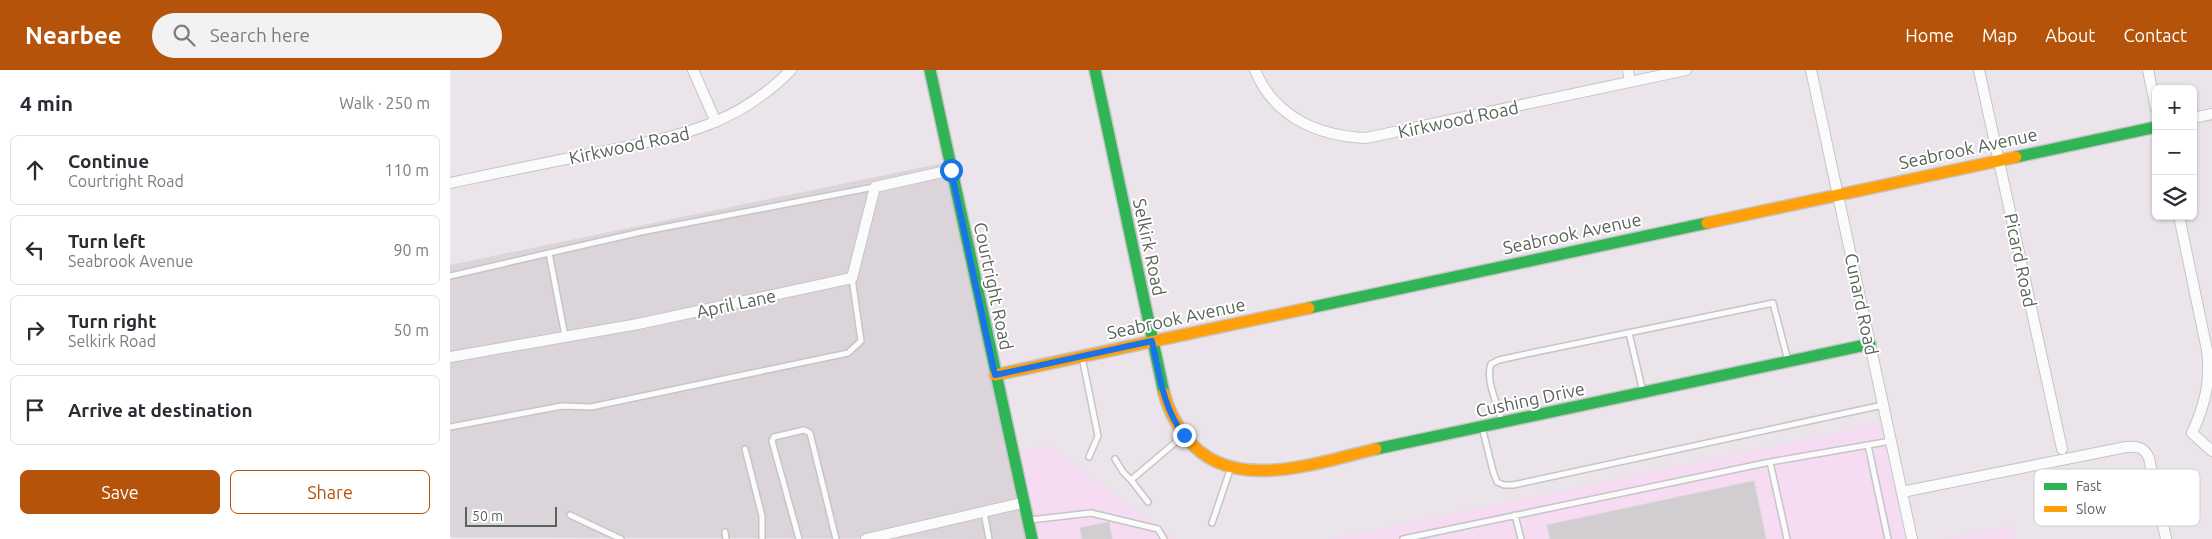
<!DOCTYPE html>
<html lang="en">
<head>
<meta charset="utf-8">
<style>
	:root { --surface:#fff; --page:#f2f2f3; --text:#2b2b33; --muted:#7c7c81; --line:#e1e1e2; --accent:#b45309 }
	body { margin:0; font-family:Ubuntu,sans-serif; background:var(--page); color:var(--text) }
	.controls { position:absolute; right:15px; top:15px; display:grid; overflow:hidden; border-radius:8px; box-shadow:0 1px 4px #0004 }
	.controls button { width:45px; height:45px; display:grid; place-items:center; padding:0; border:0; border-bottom:1px solid var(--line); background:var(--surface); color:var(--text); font:25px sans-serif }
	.scale { position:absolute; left:15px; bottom:12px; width:92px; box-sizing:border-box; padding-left:5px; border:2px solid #5a635a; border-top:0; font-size:14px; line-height:18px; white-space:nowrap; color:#5a635a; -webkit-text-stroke:4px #fff; paint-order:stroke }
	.stop { position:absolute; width:15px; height:15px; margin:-11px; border:4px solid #1a73e8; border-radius:50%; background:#fff }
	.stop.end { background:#1a73e8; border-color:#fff; box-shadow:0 1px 5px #0008 }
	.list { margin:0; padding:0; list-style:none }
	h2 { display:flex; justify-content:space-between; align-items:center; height:65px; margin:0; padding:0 20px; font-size:21px }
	h2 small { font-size:16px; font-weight:400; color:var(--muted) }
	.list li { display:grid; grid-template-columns:32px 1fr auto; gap:15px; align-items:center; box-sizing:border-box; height:70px; margin:0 10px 10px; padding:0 10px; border:1px solid var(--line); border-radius:8px }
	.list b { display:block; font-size:19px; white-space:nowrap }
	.list p { margin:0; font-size:16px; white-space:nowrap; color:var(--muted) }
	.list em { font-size:16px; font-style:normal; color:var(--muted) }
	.actions { display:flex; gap:10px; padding:15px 20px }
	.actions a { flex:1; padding:11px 0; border:1px solid var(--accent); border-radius:8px; text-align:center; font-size:18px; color:var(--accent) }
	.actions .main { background:var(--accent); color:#fff }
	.icon { flex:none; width:28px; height:28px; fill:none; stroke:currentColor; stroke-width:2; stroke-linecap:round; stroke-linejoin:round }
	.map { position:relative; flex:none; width:1762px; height:469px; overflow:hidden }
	header { display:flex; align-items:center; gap:30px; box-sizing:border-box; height:70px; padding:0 25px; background:var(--accent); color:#fff }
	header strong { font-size:24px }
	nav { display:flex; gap:28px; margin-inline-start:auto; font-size:18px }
	.search { width:350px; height:45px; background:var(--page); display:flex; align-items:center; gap:12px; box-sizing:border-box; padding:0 18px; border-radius:28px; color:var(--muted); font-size:19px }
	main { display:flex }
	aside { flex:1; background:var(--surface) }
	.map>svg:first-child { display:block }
	.commercial { fill:#f6dcf2 }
	.industrial { fill:#dbd4da }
	.building { fill:#d1cdd1; stroke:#dad3d9 }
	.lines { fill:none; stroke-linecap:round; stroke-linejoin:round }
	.lane-casing { stroke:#c5c5c5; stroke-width:8 }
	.street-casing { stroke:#c5c5c5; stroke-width:12 }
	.fast-casing { stroke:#c5c5c4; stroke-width:14 }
	.slow-casing { stroke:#c5c5c4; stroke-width:14 }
	.lane { stroke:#fcfbfc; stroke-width:5 }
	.street { stroke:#fcfbfc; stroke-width:10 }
	.fast { stroke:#30b455; stroke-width:11 }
	.slow { stroke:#ff9f0a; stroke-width:11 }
	.route { stroke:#1a73e8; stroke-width:6 }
	.labels { text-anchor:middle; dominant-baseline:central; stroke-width:4; stroke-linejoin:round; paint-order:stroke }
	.street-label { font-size:18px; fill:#5a635a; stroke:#fff }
	.key { fill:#fff; stroke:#ced0ce; stroke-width:1 }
	.key-label { font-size:14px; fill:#5a635a }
</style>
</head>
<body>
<header>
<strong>Nearbee</strong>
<div class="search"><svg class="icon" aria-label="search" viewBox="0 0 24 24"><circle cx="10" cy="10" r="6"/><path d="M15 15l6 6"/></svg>Search here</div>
<nav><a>Home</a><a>Map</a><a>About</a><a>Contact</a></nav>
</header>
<main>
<aside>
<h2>4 min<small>Walk · 250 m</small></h2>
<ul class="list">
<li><svg class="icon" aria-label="ahead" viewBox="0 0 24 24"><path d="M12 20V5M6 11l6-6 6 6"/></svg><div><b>Continue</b><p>Courtright Road</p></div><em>110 m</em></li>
<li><svg class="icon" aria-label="left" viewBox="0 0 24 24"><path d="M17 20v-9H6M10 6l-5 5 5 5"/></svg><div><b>Turn left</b><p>Seabrook Avenue</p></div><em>90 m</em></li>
<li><svg class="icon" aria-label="right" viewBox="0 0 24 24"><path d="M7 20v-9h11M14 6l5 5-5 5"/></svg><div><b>Turn right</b><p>Selkirk Road</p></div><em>50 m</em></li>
<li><svg class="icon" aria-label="arrive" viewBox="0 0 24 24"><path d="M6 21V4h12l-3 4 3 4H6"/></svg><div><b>Arrive at destination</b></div></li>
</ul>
<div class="actions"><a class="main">Save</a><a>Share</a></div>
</aside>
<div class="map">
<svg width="1762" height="469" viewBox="0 0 1762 469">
	<rect width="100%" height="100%" fill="#ebe4ea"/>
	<path class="commercial" d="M 1437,352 L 1462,469 L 881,469 L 1033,438 Z
		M 599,376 L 724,469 L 581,469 L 562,383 Z
		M 1562,456 L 1565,469 L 1497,469 Z"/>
	<path class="industrial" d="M 498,92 L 581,469 L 0,467 L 0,195 Z"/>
	<path class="building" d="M 1304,411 L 1316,469 L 1100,469 L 1097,455 Z
		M 659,452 L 662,469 L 632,469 L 630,458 Z"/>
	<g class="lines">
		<defs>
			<path id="lane" d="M 0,206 L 99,183
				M 1179,263 L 1193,322
				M 115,266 L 99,183 L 191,162 L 424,117
				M 632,287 L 648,366 L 639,387
				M 1052,352 C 1048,335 1035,310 1041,294 L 1049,290 L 1081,283 L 1323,233 L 1338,291
				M 0,357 L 112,336 L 141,337 L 398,283 L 411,271 L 402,208
				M 1032,357 L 1043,401 L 1047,412 L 1054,415 L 1063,415 L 1433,335
				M 1418,375 L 1438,469
				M 295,379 L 312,446 L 312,469
				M 665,389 L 673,402 L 681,410
				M 1320,392 L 1337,469
				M 698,432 L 681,410 L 734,365
				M 534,442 L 539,469
				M 120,445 L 171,469
				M 1065,445 L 1071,469
				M 580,450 L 641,443 L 708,459 L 714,469
				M 762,453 L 780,400
				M 275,462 L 276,469
				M 349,469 L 322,371 L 324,367 L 354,360 L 360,363 L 386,469
				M 953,469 L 1320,392 L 1441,371"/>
			<path id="street" d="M 243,0 L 266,52
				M 805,0 C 824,47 868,66 916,68 L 1236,0
				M 1178,0 L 1180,12
				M 1361,0 L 1462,469
				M 1529,0 L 1612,379
				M 1698,0 L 1706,39
				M 1743,48 L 1762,44
				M 0,113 C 47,103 94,93 142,84 C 220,67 282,60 341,0
				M 1729,146 L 1757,280 C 1761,311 1755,335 1742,363 L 1762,381
				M 0,287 L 188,254 L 402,208 L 425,117 L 501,100
				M 1452,422 L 1676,377 C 1688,376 1694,377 1699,388 L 1716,469
				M 416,469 L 572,433"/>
			<path id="fast" d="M 480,0 L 582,469
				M 645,0 L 714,323
				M 1566,87 L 1706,57
				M 859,238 L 1257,153
				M 926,379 L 1420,274"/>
			<path id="slow" d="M 1257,153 L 1566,87
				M 545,305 L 859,238
				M 714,323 C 718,339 726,354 736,367 C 780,426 868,392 926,379"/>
		</defs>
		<use href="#lane" class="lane-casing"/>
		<use href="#street" class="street-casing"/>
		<use href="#fast" class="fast-casing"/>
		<use href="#slow" class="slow-casing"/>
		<use href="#lane" class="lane"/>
		<use href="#street" class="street"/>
		<use href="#fast" class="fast"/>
		<use href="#slow" class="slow"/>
	</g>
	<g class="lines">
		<path class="route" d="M 501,100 L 545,305 L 702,271 C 709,302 713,339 734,365"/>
	</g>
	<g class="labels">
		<g class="street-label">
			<text transform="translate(1008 49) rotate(-12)">Kirkwood Road</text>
			<text transform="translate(179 75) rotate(-12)">Kirkwood Road</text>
			<text transform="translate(1518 78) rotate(-12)">Seabrook Avenue</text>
			<text transform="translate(1122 163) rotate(-12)">Seabrook Avenue</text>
			<text transform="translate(700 177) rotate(78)">Selkirk Road</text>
			<text transform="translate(1571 190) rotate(78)">Picard Road</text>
			<text transform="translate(544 216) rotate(78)">Courtright Road</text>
			<text transform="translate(286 233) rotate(-12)">April Lane</text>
			<text transform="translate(1412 234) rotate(78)">Cunard Road</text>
			<text transform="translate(726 248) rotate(-12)">Seabrook Avenue</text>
			<text transform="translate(1080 329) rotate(-12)">Cushing Drive</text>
		</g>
	</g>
	<rect x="1584" y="399" width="166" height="57" rx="8" class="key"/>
	<rect x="1594" y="413" width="23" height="7" fill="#30b455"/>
	<rect x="1594" y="436" width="23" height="6" fill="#ff9f0a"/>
	<g class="key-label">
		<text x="1626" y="421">Fast</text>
		<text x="1626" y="444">Slow</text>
	</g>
</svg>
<div class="controls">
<button>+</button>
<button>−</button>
<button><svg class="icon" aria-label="layers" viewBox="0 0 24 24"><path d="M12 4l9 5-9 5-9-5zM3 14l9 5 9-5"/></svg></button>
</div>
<div class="scale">50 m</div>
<div class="stop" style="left:501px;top:100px"></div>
<div class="stop end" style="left:734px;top:365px"></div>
</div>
</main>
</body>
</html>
